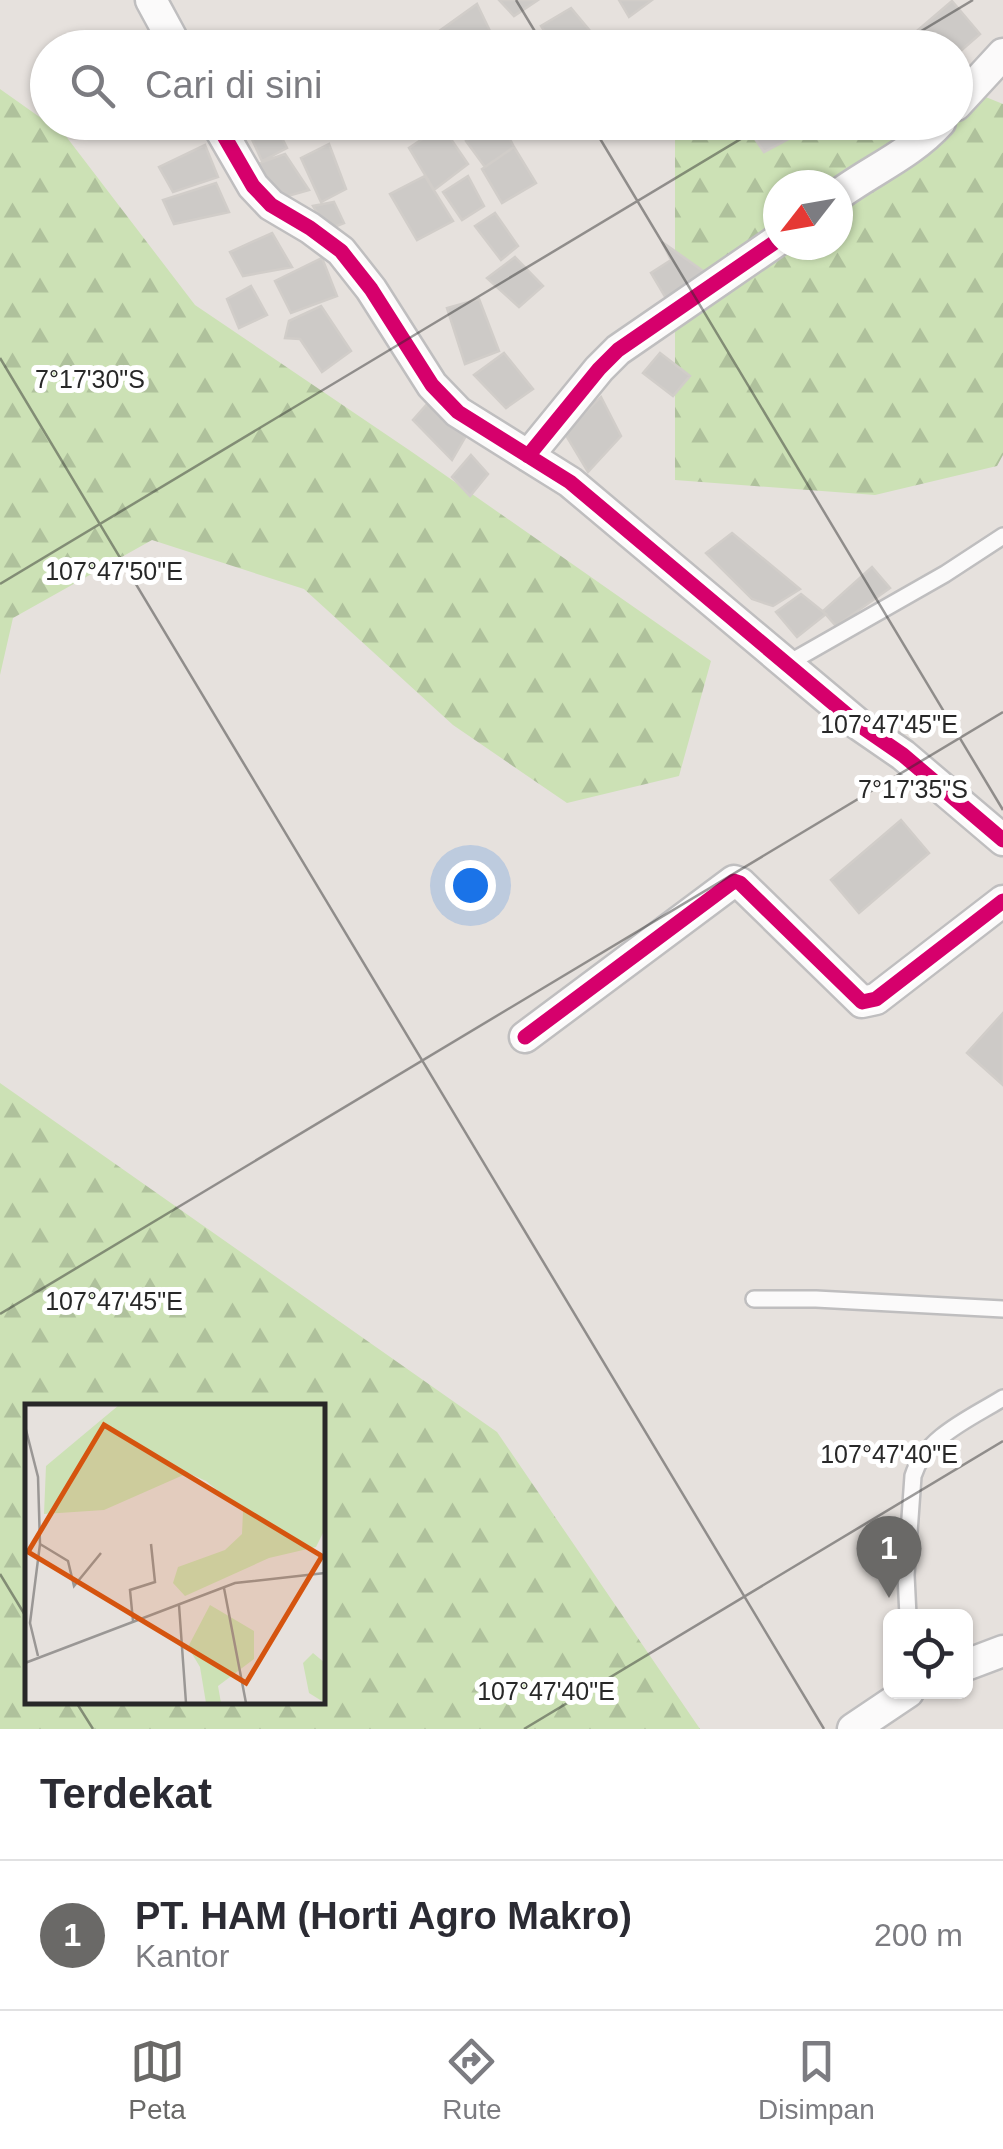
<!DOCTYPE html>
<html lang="id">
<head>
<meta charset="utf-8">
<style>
	:root { --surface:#fff; --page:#f7f7f7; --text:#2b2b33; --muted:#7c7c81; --line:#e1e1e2; --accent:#6a6967 }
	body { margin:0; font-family:Helvetica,sans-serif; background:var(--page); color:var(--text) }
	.controls { position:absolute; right:30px; bottom:30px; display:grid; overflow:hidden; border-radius:15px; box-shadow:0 2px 8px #0004 }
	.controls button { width:90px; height:90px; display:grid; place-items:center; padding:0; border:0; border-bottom:2px solid var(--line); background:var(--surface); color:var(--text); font:50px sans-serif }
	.compass { position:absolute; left:763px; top:170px; width:90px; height:90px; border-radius:50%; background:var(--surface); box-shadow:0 2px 8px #0004; rotate:239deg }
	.you { position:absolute; left:470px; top:885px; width:35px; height:35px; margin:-25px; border:8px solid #fff; border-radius:50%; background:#1a73e8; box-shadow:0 0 0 15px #1a73e833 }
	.badge { display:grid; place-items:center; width:65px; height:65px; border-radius:50%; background:var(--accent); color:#fff; font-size:32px; font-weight:700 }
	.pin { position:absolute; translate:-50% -82px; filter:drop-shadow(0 2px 5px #0008) }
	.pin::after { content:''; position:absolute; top:52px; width:35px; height:30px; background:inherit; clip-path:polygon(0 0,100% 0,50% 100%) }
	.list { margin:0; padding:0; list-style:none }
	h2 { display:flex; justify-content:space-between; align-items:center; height:130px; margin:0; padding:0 40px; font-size:42px }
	h2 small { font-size:32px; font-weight:400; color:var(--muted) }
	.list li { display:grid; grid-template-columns:65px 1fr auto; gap:30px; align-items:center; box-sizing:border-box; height:150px; padding:0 40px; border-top:2px solid var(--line) }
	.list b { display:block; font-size:38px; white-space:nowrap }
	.list p { margin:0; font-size:32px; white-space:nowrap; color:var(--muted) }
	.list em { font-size:32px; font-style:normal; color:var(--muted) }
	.icon { flex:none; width:55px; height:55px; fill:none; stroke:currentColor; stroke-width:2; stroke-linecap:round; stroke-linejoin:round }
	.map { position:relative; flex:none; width:1003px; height:1729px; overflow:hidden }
	.search { position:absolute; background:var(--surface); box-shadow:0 2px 8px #0004; left:30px; right:30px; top:30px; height:110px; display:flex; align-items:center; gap:25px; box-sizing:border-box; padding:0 35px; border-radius:55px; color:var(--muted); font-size:38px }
	.sheet { height:280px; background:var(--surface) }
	nav { display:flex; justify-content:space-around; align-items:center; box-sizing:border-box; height:140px; border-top:2px solid var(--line); background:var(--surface); font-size:28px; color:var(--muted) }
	nav a { display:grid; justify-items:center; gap:5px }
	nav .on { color:var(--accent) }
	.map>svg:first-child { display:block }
	.forest { fill:url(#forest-firs); fill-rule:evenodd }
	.building { fill:#cdcac7; stroke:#d1cdc9; stroke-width:2.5 }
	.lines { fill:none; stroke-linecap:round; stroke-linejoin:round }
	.lane-casing { stroke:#bfbebf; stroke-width:20 }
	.street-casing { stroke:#bfbebf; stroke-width:35 }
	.lane { stroke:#fbfafa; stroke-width:15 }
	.street { stroke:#fbfafa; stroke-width:30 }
	.cycleway-casing { stroke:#fff; stroke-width:21 }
	.cycleway { stroke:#d6006c; stroke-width:15 }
	.ticks { fill:none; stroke:#282828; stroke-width:2.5; stroke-opacity:0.45 }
	.inset-road { fill:none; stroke:#9a9795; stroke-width:2.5 }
	.view { fill:#d5540f; fill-opacity:0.15; stroke:#d5540f; stroke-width:5 }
	.inset-edge { fill:none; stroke:#282828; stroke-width:5 }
	.ticks-label { font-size:25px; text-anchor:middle; fill:#282828; stroke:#fff; stroke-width:10; stroke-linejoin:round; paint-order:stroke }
</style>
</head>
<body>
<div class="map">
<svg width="1003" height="1729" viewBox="0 0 1003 1729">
	<defs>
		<pattern id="forest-firs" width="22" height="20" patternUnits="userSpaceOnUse" patternTransform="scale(2.5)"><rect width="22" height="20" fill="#cce1b5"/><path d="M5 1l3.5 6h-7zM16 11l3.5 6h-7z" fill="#afc19c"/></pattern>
	</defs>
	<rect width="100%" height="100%" fill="#e6e1dd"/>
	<path class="forest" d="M 956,85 L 1003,104 L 1003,455 L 997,466 L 875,495 L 675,480 L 675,135 L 696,122 L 956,122 ZM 778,185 L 838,185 L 838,245 L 778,245 Z
		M 0,89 L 65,135 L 195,305 L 412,452 L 711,661 L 679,776 L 567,803 L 453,725 L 304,589 L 152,540 L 13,618 L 0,675 Z
		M 0,1083 L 497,1432 L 700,1729 L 0,1729 ZM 28,1406 L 322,1406 L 322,1702 L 28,1702 Z"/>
	<path class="building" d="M 499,0 L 538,0 L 514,16 Z
		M 619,0 L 652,0 L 629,17 Z
		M 952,1 L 980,34 L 956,55 L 956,48 L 931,48 L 917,31 Z
		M 477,4 L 490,31 L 468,44 L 470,48 L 427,48 L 424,42 Z
		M 571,8 L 591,32 L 568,48 L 555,48 L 541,26 Z
		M 244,122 L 274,122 L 287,148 L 262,161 Z
		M 493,122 L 501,122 L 514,147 L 485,167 L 466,141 Z
		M 747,122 L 790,122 L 796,135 L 764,152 L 745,124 Z
		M 442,126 L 468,164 L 434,190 L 409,148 Z
		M 329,144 L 346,189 L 321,202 L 301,158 Z
		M 205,145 L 218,177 L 173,192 L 159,167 Z
		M 514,147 L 536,183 L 502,203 L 482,169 Z
		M 285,154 L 309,190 L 277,199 L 259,163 Z
		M 425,176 L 453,221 L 417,240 L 390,194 Z
		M 468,176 L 484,206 L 462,220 L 443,192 Z
		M 216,183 L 229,212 L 174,224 L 163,200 Z
		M 334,202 L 344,223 L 327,230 L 313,206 Z
		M 495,213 L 518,246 L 501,260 L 475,226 Z
		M 272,233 L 292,267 L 243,276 L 230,252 Z
		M 662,242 L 706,273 L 667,300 L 651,273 L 671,260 Z
		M 515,257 L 543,286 L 519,307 L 487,278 Z
		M 322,258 L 337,296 L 291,313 L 275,281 Z
		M 251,286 L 267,315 L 239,328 L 227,299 Z
		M 479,299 L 499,351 L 465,364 L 447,308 Z
		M 321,306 L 351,351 L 322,372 L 300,339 L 285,338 L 289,321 Z
		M 504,353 L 533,389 L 506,408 L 474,375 Z
		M 660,353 L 690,376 L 673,396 L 643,373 Z
		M 601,397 L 621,436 L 588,472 L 564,432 Z
		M 428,403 L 467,434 L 452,460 L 413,420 Z
		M 471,455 L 488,474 L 470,496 L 452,477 Z
		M 732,533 L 800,589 L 773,606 L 752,599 L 706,553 Z
		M 872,567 L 890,588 L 836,626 L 823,611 Z
		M 801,594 L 826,614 L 797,637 L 776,612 Z
		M 901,820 L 929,853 L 859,913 L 831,880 Z
		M 1003,1013 L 1003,1085 L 967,1053 Z"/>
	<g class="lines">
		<defs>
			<path id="lane" d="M 787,664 L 945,574 L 1003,536
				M 754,1299 L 816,1299 L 1003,1309
				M 908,1616 L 906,1575 L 913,1476 C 925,1437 971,1418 1003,1398"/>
			<path id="street" d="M 151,0 L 177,48
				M 956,105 L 1003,54
				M 216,122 L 253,186 L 271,205 L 310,228 L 341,251 L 371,289 L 432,385 L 458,412 L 570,482 L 858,724 L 903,755 L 1003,840
				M 838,195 C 872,170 911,154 940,122
				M 528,456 L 599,369 L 618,350 L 778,240
				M 525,1037 L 734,881 L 740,883 L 862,1002 L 876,999 L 1003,901
				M 966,1665 L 1003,1651
				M 853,1729 L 908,1692"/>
		</defs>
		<use href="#lane" class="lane-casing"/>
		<use href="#street" class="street-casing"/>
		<use href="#lane" class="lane"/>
		<use href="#street" class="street"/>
		<defs>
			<path id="cycleway" d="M 216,122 L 253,186 L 271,205 L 310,228 L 341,251 L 371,289 L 432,385 L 458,412 L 570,482 L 858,724 L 903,755 L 1003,840
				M 528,456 L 599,369 L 618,350 L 778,240
				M 525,1037 L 734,881 L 740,883 L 862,1002 L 876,999 L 1003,901"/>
		</defs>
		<use href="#cycleway" class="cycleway-casing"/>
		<use href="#cycleway" class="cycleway"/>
	</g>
	<path class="ticks" d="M 516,0 L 545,48M 893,48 L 973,0M 590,122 L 1003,810M 0,358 L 824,1729M 0,584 L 769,122M 0,1314 L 1003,712M 0,1574 L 28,1620M 76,1702 L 93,1729M 524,1729 L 1003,1441"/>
	<g transform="translate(25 1404)">
		<rect width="300" height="300" fill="#e6e1dd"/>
		<path d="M 94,1 L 300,1 L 300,125 L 291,143 L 244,154 L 160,192 L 148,179 L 153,163 L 200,146 L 217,130 L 218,107 L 181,77 L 163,69 L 79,106 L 19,110 L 21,62 ZM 185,201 L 229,227 L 229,255 L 193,282 L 196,299 L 181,299 L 175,263 L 163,243 ZM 288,249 L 300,259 L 300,299 L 284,289 L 278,259 Z" fill="#cce1b5"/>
		<path class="inset-road" d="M 0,22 L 13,73 L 15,140 L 5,219 L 13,252M 15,140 L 43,157 L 49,182 L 76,149M 199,184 L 221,299M 154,201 L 161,299M 108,217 L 105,186 L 130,178 L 126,140M 0,259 L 210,179 L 300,169"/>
		<path class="view" d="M 79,21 L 297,152 L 221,279 L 3,148 Z"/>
		<rect width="300" height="300" class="inset-edge"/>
	</g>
	<g class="ticks-label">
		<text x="90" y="388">7°17'30"S</text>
		<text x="114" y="580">107°47'50"E</text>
		<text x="889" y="733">107°47'45"E</text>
		<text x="913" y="798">7°17'35"S</text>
		<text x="114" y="1310">107°47'45"E</text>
		<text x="889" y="1463">107°47'40"E</text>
		<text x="546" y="1700">107°47'40"E</text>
	</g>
</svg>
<div class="controls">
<button><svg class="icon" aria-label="locate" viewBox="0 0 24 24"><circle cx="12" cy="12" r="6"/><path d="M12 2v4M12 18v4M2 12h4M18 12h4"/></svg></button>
</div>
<svg class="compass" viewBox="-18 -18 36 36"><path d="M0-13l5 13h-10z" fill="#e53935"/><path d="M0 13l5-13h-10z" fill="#7c7c81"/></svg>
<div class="you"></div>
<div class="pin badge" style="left:889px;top:1598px">1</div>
<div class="search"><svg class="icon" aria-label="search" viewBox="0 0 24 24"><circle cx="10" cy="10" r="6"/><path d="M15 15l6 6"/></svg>Cari di sini</div>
</div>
<section class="sheet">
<h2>Terdekat<small></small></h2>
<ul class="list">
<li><span class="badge">1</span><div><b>PT. HAM (Horti Agro Makro)</b><p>Kantor</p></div><em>200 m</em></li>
</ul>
</section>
<nav>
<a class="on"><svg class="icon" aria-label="map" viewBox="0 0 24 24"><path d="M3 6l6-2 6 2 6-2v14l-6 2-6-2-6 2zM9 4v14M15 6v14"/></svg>Peta</a>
<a><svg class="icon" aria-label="directions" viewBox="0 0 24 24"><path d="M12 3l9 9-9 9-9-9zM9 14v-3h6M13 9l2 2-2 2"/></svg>Rute</a>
<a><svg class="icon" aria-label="saved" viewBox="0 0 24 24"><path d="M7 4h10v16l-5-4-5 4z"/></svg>Disimpan</a>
</nav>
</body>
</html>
